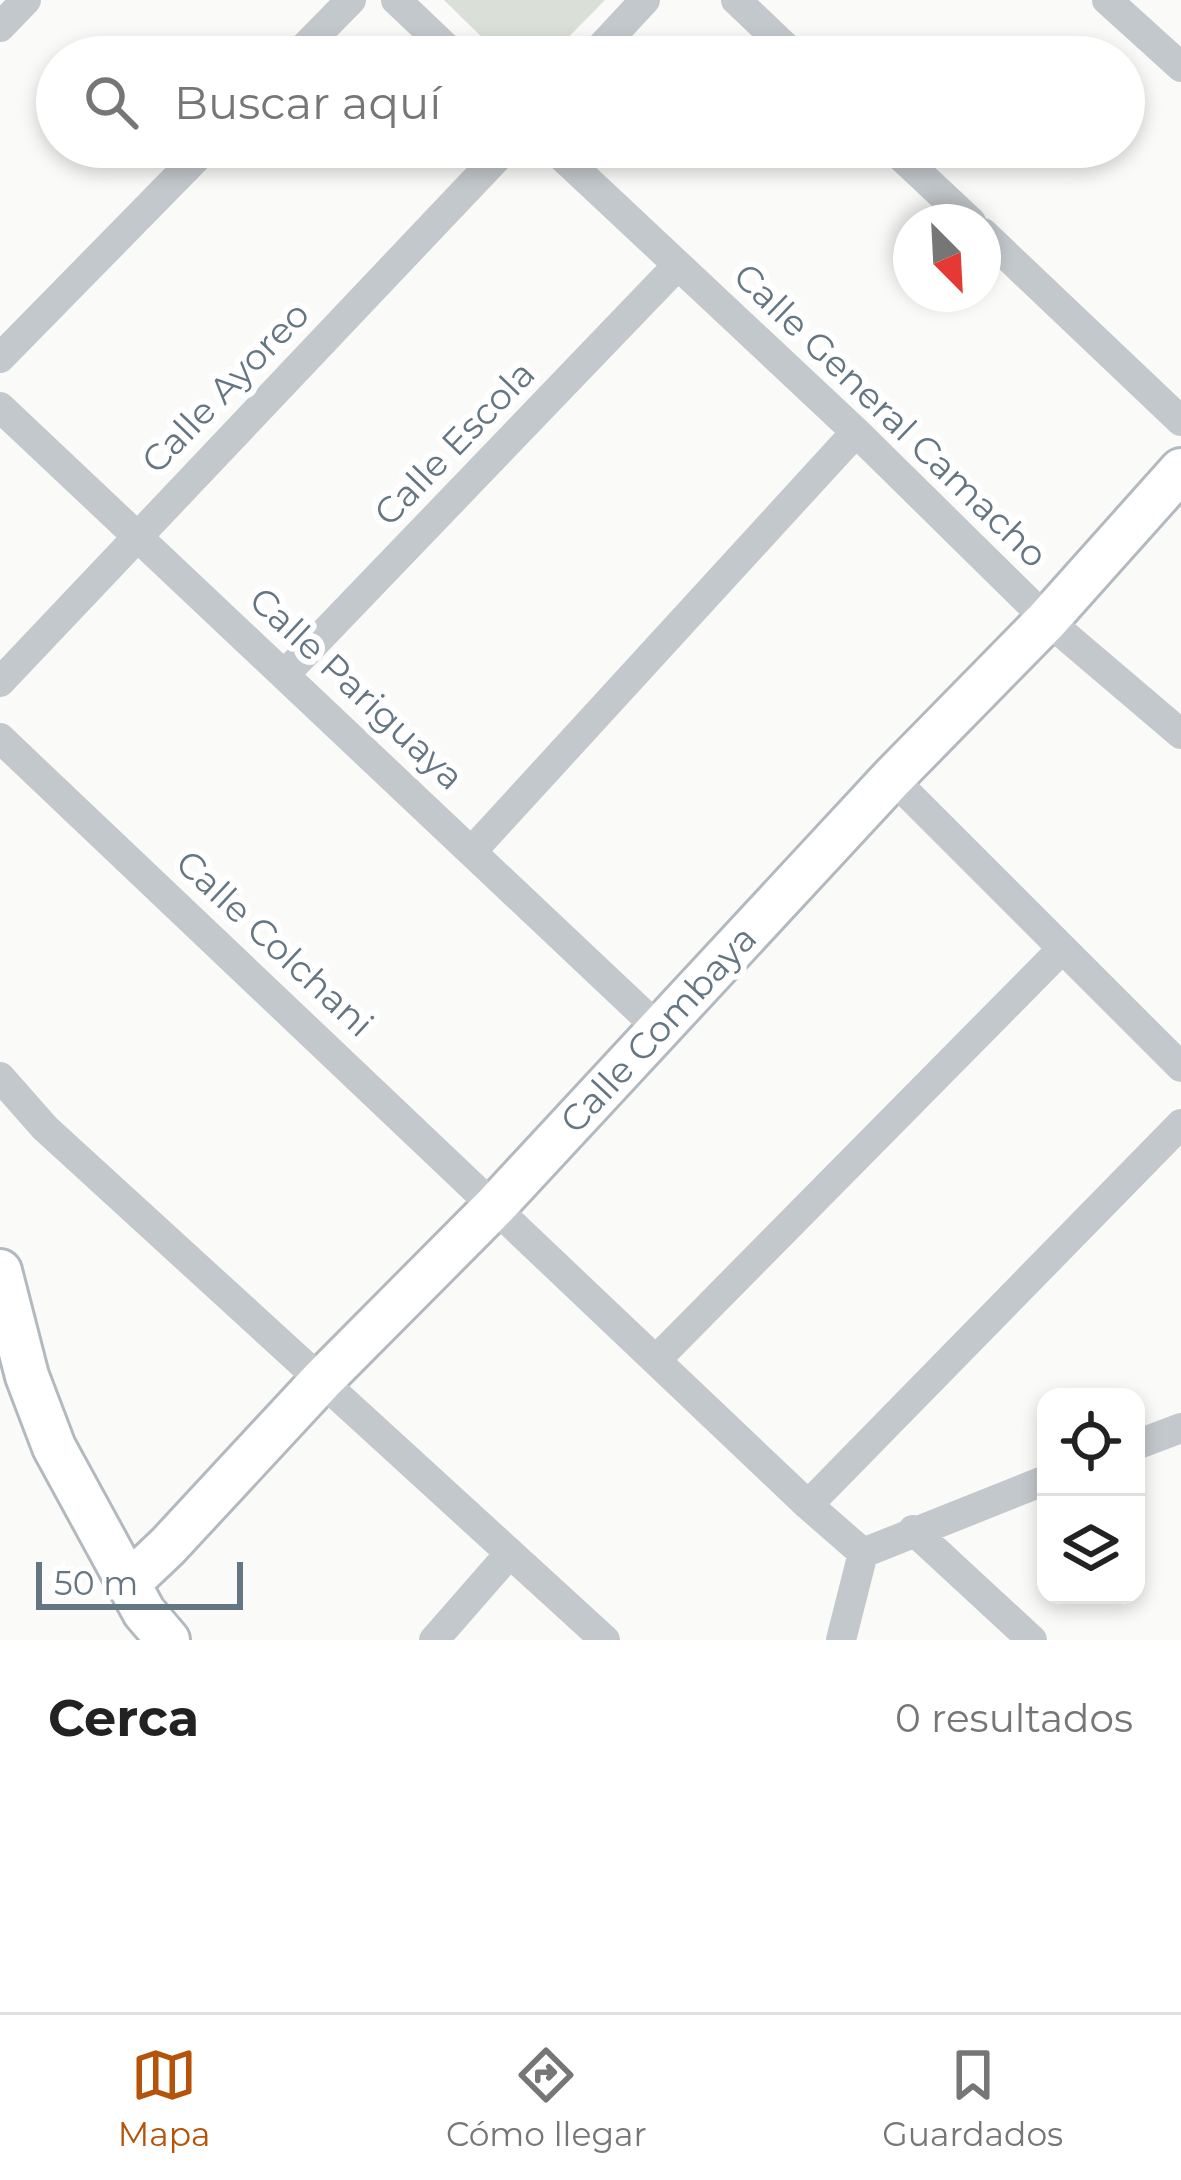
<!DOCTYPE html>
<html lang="es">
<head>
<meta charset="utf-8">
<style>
	:root { --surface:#fff; --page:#f6f6f6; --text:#222; --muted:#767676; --line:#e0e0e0; --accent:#b45309 }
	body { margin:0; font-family:Montserrat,sans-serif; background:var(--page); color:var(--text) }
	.controls { position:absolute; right:36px; bottom:36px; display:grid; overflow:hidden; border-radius:24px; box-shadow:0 6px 18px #0003 }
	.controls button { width:108px; height:108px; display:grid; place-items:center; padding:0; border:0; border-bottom:3px solid var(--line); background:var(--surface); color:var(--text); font:60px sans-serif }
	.compass { position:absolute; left:893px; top:204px; width:108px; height:108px; border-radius:50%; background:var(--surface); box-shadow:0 6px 18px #0003; rotate:156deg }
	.scale { position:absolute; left:36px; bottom:30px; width:207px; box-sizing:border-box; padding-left:12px; border:6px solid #657683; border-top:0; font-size:33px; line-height:42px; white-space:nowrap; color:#657683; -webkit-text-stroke:9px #fff; paint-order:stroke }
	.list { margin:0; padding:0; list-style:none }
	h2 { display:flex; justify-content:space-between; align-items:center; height:156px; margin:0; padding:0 48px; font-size:51px }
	h2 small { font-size:39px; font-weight:400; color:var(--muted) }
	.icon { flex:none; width:66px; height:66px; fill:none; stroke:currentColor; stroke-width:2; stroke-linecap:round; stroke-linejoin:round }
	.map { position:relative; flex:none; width:1181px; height:1640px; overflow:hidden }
	.search { position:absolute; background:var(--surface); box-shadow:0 6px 18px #0003; left:36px; right:36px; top:36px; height:132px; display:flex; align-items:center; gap:30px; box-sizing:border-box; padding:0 42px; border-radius:66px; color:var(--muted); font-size:45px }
	.sheet { height:372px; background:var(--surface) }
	nav { display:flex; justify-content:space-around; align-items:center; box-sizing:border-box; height:168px; border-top:3px solid var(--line); background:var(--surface); font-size:33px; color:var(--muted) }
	nav a { display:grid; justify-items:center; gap:6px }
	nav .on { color:var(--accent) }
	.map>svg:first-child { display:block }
	.green { fill:#dadfd7 }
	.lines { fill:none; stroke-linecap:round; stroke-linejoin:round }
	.secondary-casing { stroke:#b3babf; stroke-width:48 }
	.street { stroke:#c3c8cc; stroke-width:30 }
	.secondary { stroke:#fff; stroke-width:42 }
	.labels { text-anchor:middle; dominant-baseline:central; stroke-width:12; stroke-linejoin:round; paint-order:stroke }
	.street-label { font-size:36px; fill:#657683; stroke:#fff }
</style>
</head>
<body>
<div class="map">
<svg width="1181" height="1640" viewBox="0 0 1181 1640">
	<rect width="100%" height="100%" fill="#fafaf8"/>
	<path class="green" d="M 444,0 L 605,0 L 549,57 L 502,57 Z"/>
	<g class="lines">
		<defs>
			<path id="secondary" d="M 0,1271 L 27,1376 L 54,1447 L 144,1612 L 168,1640
				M 129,1583 L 168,1546 L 322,1380 L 496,1205 L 892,778 L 1047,620 L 1181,470"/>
		</defs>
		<use href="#secondary" class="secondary-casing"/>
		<path class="street" d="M 396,0 L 456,57
			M 736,0 L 796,57
			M 1107,0 L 1181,67
			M 0,27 L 26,0
			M 295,57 L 351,0
			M 592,57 L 645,0
			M 552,147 L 856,432 L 1047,620 L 1181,734
			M 891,147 L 971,222
			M 983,233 L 1181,421
			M 0,358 L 207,147
			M 0,407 L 658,1028
			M 285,674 L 678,265
			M 0,682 L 507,147
			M 0,738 L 808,1505 L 863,1553
			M 892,778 L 1181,1067
			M 473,850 L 856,432
			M 0,1077 L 45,1128 L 605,1640
			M 656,1360 L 1061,950
			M 1136,1445 L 1181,1428
			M 808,1505 L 1181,1124
			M 913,1530 L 1032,1640
			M 434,1640 L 510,1553
			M 841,1640 L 863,1553 L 1046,1480"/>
		<use href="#secondary" class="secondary"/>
	</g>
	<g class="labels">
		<g class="street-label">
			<text transform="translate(225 387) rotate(-46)">Calle Ayoreo</text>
			<text transform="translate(891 415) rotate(44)">Calle General Camacho</text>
			<text transform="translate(454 443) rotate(-46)">Calle Escola</text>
			<text transform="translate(357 688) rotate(43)">Calle Pariguaya</text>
			<text transform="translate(275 943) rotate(43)">Calle Colchani</text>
			<text transform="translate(658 1029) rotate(-47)">Calle Combaya</text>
		</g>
	</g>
</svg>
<div class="controls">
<button><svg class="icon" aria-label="locate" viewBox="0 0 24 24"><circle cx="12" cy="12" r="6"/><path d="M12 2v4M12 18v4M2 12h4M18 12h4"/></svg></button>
<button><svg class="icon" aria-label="layers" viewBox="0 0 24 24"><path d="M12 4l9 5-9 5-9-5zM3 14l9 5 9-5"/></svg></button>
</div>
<svg class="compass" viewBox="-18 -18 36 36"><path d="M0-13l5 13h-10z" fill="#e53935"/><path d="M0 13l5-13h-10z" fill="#767676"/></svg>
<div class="scale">50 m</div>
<div class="search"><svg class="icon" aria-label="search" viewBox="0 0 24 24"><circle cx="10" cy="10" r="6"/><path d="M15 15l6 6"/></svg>Buscar aquí</div>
</div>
<section class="sheet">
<h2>Cerca<small>0 resultados</small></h2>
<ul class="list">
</ul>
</section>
<nav>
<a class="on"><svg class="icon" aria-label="map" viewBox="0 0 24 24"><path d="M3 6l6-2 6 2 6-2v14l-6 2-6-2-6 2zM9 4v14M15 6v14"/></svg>Mapa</a>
<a><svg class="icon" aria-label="directions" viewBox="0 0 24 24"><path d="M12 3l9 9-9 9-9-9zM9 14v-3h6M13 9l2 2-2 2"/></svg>Cómo llegar</a>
<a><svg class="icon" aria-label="saved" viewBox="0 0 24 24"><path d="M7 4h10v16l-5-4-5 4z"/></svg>Guardados</a>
</nav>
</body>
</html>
